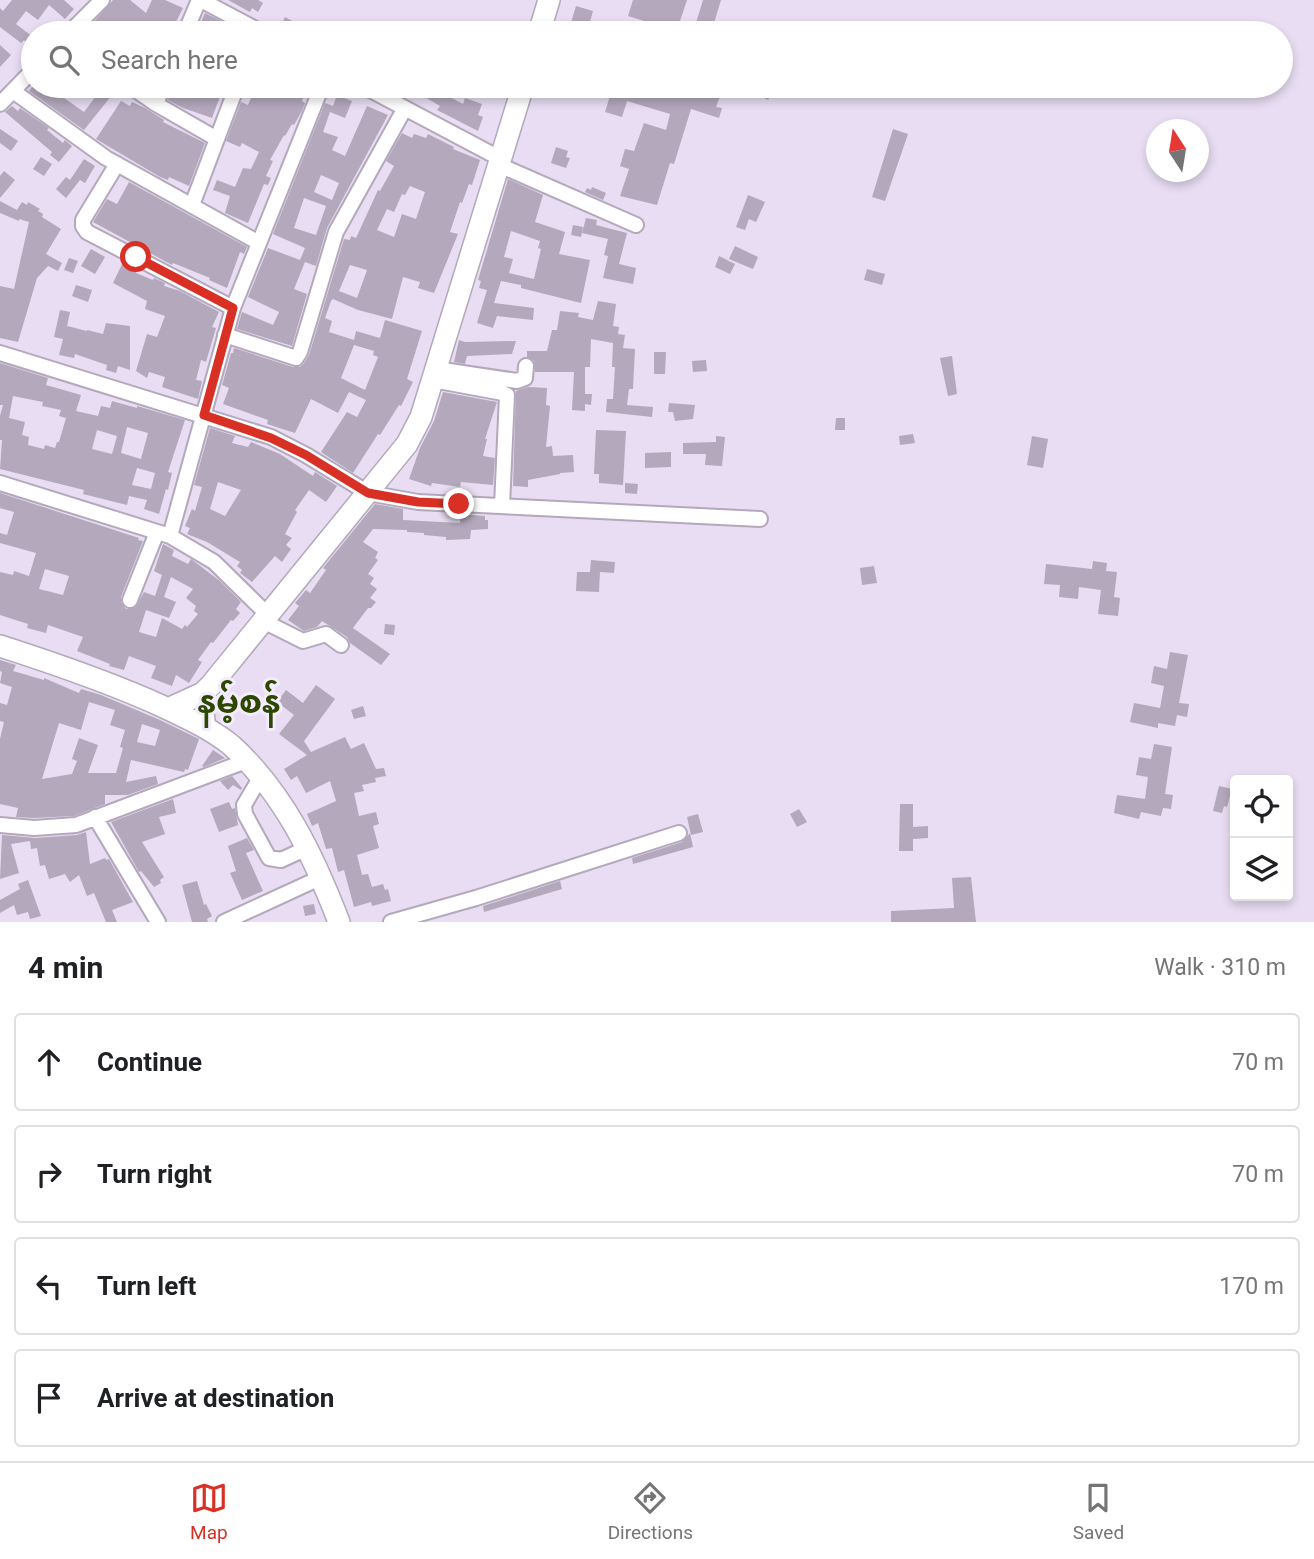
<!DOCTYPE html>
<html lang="en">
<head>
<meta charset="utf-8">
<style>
	:root { --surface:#fff; --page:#f6f6f6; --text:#202124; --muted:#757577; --line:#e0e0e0; --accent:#d93025 }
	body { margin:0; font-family:Roboto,"Noto Sans Myanmar",sans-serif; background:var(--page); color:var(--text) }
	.controls { position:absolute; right:21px; bottom:21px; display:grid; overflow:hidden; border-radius:7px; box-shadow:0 4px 10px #0003 }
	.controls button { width:63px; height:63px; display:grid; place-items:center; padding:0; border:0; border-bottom:2px solid var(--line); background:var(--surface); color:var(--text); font:35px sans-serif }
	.compass { position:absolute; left:1146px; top:119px; width:63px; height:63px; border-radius:50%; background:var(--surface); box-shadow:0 4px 10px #0003; rotate:348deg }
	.stop { position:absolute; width:21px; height:21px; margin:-16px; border:5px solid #d93025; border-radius:50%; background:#fff }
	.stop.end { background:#d93025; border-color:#fff; box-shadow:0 2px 7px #0008 }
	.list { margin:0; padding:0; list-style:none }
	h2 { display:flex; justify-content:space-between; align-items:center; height:91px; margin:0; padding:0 28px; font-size:30px }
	h2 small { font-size:23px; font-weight:400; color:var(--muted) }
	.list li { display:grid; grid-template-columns:46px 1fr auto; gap:21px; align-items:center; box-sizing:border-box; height:98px; margin:0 14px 14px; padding:0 14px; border:2px solid var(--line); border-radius:7px }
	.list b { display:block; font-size:26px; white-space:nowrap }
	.list em { font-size:23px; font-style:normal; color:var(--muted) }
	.icon { flex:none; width:38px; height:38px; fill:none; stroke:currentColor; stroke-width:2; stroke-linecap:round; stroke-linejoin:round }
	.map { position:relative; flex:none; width:1314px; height:922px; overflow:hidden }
	.search { position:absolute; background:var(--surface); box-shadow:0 4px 10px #0003; left:21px; right:21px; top:21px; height:77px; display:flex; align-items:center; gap:18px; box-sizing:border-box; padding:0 24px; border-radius:38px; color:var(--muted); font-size:26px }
	.sheet { height:539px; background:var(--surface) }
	nav { display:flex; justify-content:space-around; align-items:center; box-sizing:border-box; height:98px; border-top:2px solid var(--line); background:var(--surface); font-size:19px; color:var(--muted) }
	nav a { display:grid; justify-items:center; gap:4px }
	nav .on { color:var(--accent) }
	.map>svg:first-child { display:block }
	.building { fill:#b3a8bc; fill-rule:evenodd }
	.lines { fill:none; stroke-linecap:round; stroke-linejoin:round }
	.minor-casing { stroke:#b3a8bc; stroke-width:18 }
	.major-casing { stroke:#b3a8bc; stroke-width:21 }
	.highway-casing { stroke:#b3a8bc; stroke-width:24 }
	.minor { stroke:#fff; stroke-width:14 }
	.major { stroke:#fff; stroke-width:18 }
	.highway { stroke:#fff; stroke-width:21 }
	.route { stroke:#d93025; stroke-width:9 }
	.labels { text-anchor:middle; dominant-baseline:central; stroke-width:6; stroke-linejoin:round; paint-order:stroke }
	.town-label { font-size:33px; font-weight:bold; fill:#2b4700; stroke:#f4ebfc }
</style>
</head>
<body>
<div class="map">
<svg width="1314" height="922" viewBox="0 0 1314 922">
	<rect width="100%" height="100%" fill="#e8ddf2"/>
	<path class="building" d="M 12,0 L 64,0 L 74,9 L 65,19 L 49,5 L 38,20 L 26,11 L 16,24 L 33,37 L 33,48 L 24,40 L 21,43 L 0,27 L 0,8 L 3,11 Z
		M 113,0 L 130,0 L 146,13 L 152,0 L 165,0 L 183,8 L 174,26 L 177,28 L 175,33 L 156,33 L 136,24 L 128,33 L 95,33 L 89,27 Z
		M 228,0 L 258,0 L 263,3 L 258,12 L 252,8 L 250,12 Z
		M 633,0 L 687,0 L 676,33 L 658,33 L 660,26 L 628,16 Z
		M 703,0 L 721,0 L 711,33 L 693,33 Z
		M 576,6 L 593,11 L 587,33 L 569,29 Z
		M 205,13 L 221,21 L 215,33 L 196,33 Z
		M 285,17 L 307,29 L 310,22 L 332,33 L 283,33 L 278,31 Z
		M 0,45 L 11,55 L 0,67 Z
		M 33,86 L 47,86 L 84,112 L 102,88 L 112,95 L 84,130 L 29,91 Z
		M 172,86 L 191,86 L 203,92 L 206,86 L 224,86 L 212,118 L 183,108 L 168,100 Z
		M 256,86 L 308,86 L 302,101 L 305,103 L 302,111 L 294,125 L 292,124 L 285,136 L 284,135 L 270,160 L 273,161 L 266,176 L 271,178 L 268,185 L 264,184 L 248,223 L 225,213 L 230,196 L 213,190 L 217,180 L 235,187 L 243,168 L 251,169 L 259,152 L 242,143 L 240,147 L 226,141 L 241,102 L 248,105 Z
		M 419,86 L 435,86 L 433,88 L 463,104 L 465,98 L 482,104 L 478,115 L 483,117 L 478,131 L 437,110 L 440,106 L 416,92 Z
		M 613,86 L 724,86 L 716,107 L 722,108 L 719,118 L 691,109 L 674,164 L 670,163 L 657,205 L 620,196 L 629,169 L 620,166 L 625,149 L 634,151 L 644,123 L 666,130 L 670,114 L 627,101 L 622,117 L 605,112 Z
		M 758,86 L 773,90 L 768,100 L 754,93 Z
		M 337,95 L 352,101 L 345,118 L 330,112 L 323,132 L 338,137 L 332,150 L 345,156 L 367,106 L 388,115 L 327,228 L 316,266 L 305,262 L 294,289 L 307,294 L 292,346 L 237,329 L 242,312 L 273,325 L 279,312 L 248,297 L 268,248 L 300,260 L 305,248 L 273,234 L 325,103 L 333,106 ZM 321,175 L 339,183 L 332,200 L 314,192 ZM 304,198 L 326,206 L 316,235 L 294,228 Z
		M 121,101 L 130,106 L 132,102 L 145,108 L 164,120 L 163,122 L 205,143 L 189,186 L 169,177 L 168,180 L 160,177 L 96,139 Z
		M 12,106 L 18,111 L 20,108 L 49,128 L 47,130 L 63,143 L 65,140 L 72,146 L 59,162 L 50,155 L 52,152 L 5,112 Z
		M 0,129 L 18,141 L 11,151 L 0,143 Z
		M 893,129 L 908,134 L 885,201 L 872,197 Z
		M 402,133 L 412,138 L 414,134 L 426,138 L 428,134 L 454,147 L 453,149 L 480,160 L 472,185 L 469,184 L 462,203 L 460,202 L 450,232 L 458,234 L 434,293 L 418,288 L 420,282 L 403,277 L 392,319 L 358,310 L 333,299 L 331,301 L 325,318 L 332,321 L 329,332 L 354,340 L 356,331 L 380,338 L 385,320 L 422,331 L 407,379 L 413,382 L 401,406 L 399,405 L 380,435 L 378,434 L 353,473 L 321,452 L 347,412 L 357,417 L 366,400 L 349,392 L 338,413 L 311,399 L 295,433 L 267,424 L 268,420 L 223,404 L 229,388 L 222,385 L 231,353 L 233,353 L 234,348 L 293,367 L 300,367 L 304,363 L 309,355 L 344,239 L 350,240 L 351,236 L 356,238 L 378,190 L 380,191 L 394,166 L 386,161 ZM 410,186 L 425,192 L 416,219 L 402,214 L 394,237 L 377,230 L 387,209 L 394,212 L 402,194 L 405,195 ZM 350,265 L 367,270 L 357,298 L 339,291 ZM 354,345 L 374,351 L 373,355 L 378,357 L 365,390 L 341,378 Z
		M 556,147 L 568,151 L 566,157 L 570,158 L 566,168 L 551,163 Z
		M 41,157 L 52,164 L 44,176 L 33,169 Z
		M 84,159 L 95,166 L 85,183 L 80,180 L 66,198 L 56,189 L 66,177 L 70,180 Z
		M 4,171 L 15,180 L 0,198 L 0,176 Z
		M 508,179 L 543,195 L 535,222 L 565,232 L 559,254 L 590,260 L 581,303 L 521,288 L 521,285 L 501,281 L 494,303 L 534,308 L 533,320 L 497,316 L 493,328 L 477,323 L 487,290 L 479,288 L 481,281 L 478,280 ZM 511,231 L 540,241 L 538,248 L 541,249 L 534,279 L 509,273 L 513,259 L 504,257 Z
		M 129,182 L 247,247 L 244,254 L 240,252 L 227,288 L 209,280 L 210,278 L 173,263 L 172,265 L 93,222 L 107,199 L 117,204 Z
		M 592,187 L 606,193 L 603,200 L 585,192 L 587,188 L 591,190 Z
		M 748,195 L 765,202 L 756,222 L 749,219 L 745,230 L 736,227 Z
		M 0,201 L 17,210 L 22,202 L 27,205 L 28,202 L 40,209 L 38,211 L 43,214 L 42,217 L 61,229 L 46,254 L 62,263 L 58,271 L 48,266 L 37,278 L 18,342 L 0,338 L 0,286 L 14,289 L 29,222 L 19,219 L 19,221 L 0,213 Z
		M 586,218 L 597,220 L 596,225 L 627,233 L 619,264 L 636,268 L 633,284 L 603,278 L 608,256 L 604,255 L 608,239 L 582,233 Z
		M 573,225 L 583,227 L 581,237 L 571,235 Z
		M 735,246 L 758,257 L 753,269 L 729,259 Z
		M 91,249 L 105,257 L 95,274 L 81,266 Z
		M 719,256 L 735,264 L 730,274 L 715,267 Z
		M 69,258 L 78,261 L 73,273 L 64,270 Z
		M 123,262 L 138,269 L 136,273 L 153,280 L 154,278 L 165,283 L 164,286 L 180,291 L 219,312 L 212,327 L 216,328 L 206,362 L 201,360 L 196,380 L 202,381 L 198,399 L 162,387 L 165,377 L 149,372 L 147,378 L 136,371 L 147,334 L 157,337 L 165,316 L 145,309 L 147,301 L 113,283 Z
		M 867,269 L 885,274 L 882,285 L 864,280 Z
		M 76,285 L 92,290 L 88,302 L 72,296 Z
		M 598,301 L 616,304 L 613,326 L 619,327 L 618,334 L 625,335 L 623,348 L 635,349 L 633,389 L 629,389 L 627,405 L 653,407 L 652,417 L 606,412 L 607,399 L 613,399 L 615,367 L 612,367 L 613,343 L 591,339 L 590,367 L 585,367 L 585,394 L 592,394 L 591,405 L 585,404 L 585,411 L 572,410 L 574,372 L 535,372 L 534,361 L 527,357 L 527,351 L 547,351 L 552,330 L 557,330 L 560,311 L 579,313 L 578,317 L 593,320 Z
		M 60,310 L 70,312 L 67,326 L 87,331 L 87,330 L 103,334 L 106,323 L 130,326 L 130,370 L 118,366 L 116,373 L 106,370 L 107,365 L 75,354 L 74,358 L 59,355 L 63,339 L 54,337 Z
		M 459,340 L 465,342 L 516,341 L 512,354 L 467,356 L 465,364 L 454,362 Z
		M 654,352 L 666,352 L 665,374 L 654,374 Z
		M 952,356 L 957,394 L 948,396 L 940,358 Z
		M 706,360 L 707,371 L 693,372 L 692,361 Z
		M 0,363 L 48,378 L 46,385 L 81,395 L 76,411 L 98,416 L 101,406 L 110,408 L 112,401 L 137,408 L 137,406 L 185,420 L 168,472 L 172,473 L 168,490 L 166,489 L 159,514 L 144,509 L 147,500 L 129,496 L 127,505 L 83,494 L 84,490 L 0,469 L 2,440 L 0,440 L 0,416 L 3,405 L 0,405 ZM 13,396 L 43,402 L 42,406 L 61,410 L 59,416 L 66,418 L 59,442 L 57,442 L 55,448 L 45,445 L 44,449 L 28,445 L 29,437 L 22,435 L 25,422 L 9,418 ZM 127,427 L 148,433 L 141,459 L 121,453 ZM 97,430 L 117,436 L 112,454 L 92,449 ZM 137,468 L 155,473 L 151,489 L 132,485 Z
		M 528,387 L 547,388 L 546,405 L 550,406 L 546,447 L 552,446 L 553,456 L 573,455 L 574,472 L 560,473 L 560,474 L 528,480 L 528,487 L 513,486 L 516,391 Z
		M 443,392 L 497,402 L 485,439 L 487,439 L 483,456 L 495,458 L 493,485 L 461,482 L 460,487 L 432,483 L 431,486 L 409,479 L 420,448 L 434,421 Z
		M 669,403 L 695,405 L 693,419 L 675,421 L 673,412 L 668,412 Z
		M 836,418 L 845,418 L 845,430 L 835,430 Z
		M 210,428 L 235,436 L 232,443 L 248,447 L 251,442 L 280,454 L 313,476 L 315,472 L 337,486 L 326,502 L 309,490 L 295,510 L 297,512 L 285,534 L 292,538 L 286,545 L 291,549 L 282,562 L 275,556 L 252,582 L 240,573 L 242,570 L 237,566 L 240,562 L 207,542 L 187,534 L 190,528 L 185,526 L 192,509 L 195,511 L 202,487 L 194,485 ZM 218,482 L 241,490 L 225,516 L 210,509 Z
		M 596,430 L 626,431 L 623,485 L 599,483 L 599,474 L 594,474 Z
		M 913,434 L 915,443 L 900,445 L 899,436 Z
		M 716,436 L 725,437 L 722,466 L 705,465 L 706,454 L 683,454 L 683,443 L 716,442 Z
		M 1032,436 L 1048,439 L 1043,468 L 1027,465 Z
		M 671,452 L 671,467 L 645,468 L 645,453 Z
		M 625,483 L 638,484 L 637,494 L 625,493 Z
		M 0,493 L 139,538 L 138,540 L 143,541 L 121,597 L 121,602 L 126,609 L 136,607 L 144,592 L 155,596 L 162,575 L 154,571 L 163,544 L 174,550 L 172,556 L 188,564 L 191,559 L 220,581 L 241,602 L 236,609 L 240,613 L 233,621 L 231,620 L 213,643 L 211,642 L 198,660 L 202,662 L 189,683 L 176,675 L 172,686 L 151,678 L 156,666 L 129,656 L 124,670 L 109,666 L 110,664 L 77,651 L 83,637 L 48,625 L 46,633 L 27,628 L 28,624 L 0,615 L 0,572 L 13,575 L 14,571 L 29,576 L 36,553 L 0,543 L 0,533 L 7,535 L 14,512 L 0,508 ZM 45,569 L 69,576 L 63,595 L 39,589 ZM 171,577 L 193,589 L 186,598 L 196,606 L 194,611 L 198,614 L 187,627 L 185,625 L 182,629 L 162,618 L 156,637 L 139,632 L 146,610 L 169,618 L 176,602 L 164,597 Z
		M 375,504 L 403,509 L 403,520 L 460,523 L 461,514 L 485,516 L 485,520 L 488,520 L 488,529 L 471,530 L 470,539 L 446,540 L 446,537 L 424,535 L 424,533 L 407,532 L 407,530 L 373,529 L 363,542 L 378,552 L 375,558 L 378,560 L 368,574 L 374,578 L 370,584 L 377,589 L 370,598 L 376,602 L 371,608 L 368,608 L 353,628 L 390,654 L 381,665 L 350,643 L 347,637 L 322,621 L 317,627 L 304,631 L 288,620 L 299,606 L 295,603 L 306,590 L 310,593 L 326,570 L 323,568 Z
		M 591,560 L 615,562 L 614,573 L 600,572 L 599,592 L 576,591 L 577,572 L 590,572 Z
		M 1093,561 L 1107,563 L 1106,571 L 1117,572 L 1114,597 L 1120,598 L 1118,616 L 1098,614 L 1101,590 L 1079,587 L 1078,599 L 1059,597 L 1060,585 L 1044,584 L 1046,564 L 1092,569 Z
		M 874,566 L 877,583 L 862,585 L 860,568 Z
		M 385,624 L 395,625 L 394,635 L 384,634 Z
		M 1170,652 L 1188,655 L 1179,703 L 1189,704 L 1187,717 L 1177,715 L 1175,726 L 1158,723 L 1158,728 L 1130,722 L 1134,703 L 1160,708 L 1164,686 L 1151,683 L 1154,666 L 1167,669 Z
		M 0,660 L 16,665 L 13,671 L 44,680 L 44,678 L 79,693 L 81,689 L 101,695 L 160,720 L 199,739 L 188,770 L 185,769 L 184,772 L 131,760 L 126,782 L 156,776 L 158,784 L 128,795 L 105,795 L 105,804 L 74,816 L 34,818 L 16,817 L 18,808 L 0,804 L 0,739 L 4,722 L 0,721 L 0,703 L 7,705 L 12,687 L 0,683 L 2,672 L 0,671 ZM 89,702 L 115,710 L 110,725 L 125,730 L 120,747 L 123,748 L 116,773 L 88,773 L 98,745 L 79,738 L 72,759 L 77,761 L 72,774 L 42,779 L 59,723 L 81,730 ZM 142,724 L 160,730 L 155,746 L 137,742 Z
		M 316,685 L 335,699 L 304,741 L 311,752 L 345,737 L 351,749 L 364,743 L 376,769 L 384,768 L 386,776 L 375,778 L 376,782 L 362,785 L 364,791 L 354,793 L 359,816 L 376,812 L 379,824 L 373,826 L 379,848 L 357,855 L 362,875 L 368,874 L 372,887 L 383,884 L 385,890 L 388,889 L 391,901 L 372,906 L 371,902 L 354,907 L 344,870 L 338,872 L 332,848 L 326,849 L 318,823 L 312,826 L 307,814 L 336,801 L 330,781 L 306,793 L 297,776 L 291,780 L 284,769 L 307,755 L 279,734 L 294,715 L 277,702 L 286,690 L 303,703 Z
		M 363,706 L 366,716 L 354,719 L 351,710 Z
		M 1154,744 L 1172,747 L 1165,794 L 1173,795 L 1171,809 L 1163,808 L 1161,816 L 1141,812 L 1139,819 L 1114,813 L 1117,795 L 1145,799 L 1148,777 L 1136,775 L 1139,757 L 1151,759 Z
		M 213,750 L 225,758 L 204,767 L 202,766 Z
		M 232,776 L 242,788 L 241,790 L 233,785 L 228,790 L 220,781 Z
		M 1219,786 L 1232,789 L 1227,807 L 1224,806 L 1222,813 L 1213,811 Z
		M 173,799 L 176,813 L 159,817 L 165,834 L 142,842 L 164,877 L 160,880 L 161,883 L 154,887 L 141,871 L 139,872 L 111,822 Z
		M 229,802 L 232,809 L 235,808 L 238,825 L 219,832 L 210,809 Z
		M 900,804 L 913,804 L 913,827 L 928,826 L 928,838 L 913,839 L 913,851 L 899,851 Z
		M 799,809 L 807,822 L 797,827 L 790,814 Z
		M 698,814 L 703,832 L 691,835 L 687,817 Z
		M 86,832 L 90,864 L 105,858 L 106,860 L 109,859 L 133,902 L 112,910 L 117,922 L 106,922 L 94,893 L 87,896 L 79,875 L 70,882 L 65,874 L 49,879 L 45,865 L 40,866 L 37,848 L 31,849 L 30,841 L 11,844 L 19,873 L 0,879 L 2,835 L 35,838 L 77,835 Z
		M 690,833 L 693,847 L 633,864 L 632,858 L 682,842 Z
		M 247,838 L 254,850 L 246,853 L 263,891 L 242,900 L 230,873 L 236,871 L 228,846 Z
		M 971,877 L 976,922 L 891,922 L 891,911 L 954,908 L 952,878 Z
		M 28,880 L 41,916 L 30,919 L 28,912 L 17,915 L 14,905 L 0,913 L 0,900 L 20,889 L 18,884 Z
		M 197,881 L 204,905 L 206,904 L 212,916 L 207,919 L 208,922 L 192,922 L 182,885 Z
		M 560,881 L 562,889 L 484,912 L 483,906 Z
		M 314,904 L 316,914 L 305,916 L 303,906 Z"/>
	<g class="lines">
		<defs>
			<path id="minor" d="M 201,0 L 263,33
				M 69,33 L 102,0
				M 185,33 L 199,0
				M 130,86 L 156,104 L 217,139
				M 363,86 L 501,159
				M 13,91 L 106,158 L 259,243
				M 0,104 L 33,70
				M 156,104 L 163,86
				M 117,164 L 83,220 L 83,226 L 87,232 L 233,308
				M 499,165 L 636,225
				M 192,205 L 237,86
				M 225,335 L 296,358 L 300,352 L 336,232 L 405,108
				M 0,353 L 271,437 L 306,455 L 368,493 L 418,502 L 760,519
				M 436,369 L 517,381 L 525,378 L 526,366
				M 433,380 L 503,393 L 507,395 L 502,506
				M 0,483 L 170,536 L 214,562 L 268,615
				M 170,536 L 233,308 L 322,86
				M 130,600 L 157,532
				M 263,621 L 303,641 L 326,634 L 341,645
				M 260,778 L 244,805 L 245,814 L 269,858 L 281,860 L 307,848
				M 95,817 L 158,922
				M 0,825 L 34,828 L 76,825 L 246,761
				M 224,922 L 322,877
				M 391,922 L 476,898 L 679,833"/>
			<path id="major" d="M 203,693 L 206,727"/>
			<path id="highway" d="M 539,33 L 549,0
				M 0,646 C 56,664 112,683 166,708 C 189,719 211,729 231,745 C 284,793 314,857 339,922
				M 168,709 L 203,693 L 211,685 L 407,444 L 421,417 L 523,86"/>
		</defs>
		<use href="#minor" class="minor-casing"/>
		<use href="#major" class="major-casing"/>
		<use href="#highway" class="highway-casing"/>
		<use href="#minor" class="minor"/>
		<use href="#major" class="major"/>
		<use href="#highway" class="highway"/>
	</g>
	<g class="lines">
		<path class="route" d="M 136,257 L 233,308 L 204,415 L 271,438 L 306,455 L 368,493 L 418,502 L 459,504"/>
	</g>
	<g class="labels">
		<g class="town-label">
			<text x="239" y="701">နမ့်စန်</text>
		</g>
	</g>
</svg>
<div class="controls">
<button><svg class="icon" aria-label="locate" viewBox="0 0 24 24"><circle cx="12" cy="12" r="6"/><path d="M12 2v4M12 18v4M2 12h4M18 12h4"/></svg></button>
<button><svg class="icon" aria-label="layers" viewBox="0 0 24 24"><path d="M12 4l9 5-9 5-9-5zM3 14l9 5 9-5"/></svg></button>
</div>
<svg class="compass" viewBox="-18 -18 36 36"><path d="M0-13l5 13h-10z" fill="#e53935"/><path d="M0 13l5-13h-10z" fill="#757577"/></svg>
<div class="stop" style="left:136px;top:257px"></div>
<div class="stop end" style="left:459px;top:504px"></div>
<div class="search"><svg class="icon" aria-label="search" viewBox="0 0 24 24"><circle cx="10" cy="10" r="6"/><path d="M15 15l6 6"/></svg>Search here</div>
</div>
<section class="sheet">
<h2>4 min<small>Walk · 310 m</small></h2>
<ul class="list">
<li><svg class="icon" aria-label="ahead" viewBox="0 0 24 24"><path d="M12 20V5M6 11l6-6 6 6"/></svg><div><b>Continue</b></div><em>70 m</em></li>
<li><svg class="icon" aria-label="right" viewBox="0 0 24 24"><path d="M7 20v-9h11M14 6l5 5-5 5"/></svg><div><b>Turn right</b></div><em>70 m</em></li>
<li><svg class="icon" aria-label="left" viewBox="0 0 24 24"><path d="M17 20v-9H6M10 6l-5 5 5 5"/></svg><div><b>Turn left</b></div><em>170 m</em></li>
<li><svg class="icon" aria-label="arrive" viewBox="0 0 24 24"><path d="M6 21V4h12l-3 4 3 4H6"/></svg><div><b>Arrive at destination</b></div></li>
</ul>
</section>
<nav>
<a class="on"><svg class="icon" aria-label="map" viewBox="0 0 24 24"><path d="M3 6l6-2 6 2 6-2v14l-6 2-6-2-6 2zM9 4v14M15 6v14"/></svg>Map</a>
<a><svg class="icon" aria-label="directions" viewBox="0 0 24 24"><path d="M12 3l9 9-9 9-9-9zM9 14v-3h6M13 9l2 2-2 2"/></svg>Directions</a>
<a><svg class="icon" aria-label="saved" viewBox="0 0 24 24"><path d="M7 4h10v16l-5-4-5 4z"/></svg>Saved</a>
</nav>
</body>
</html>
